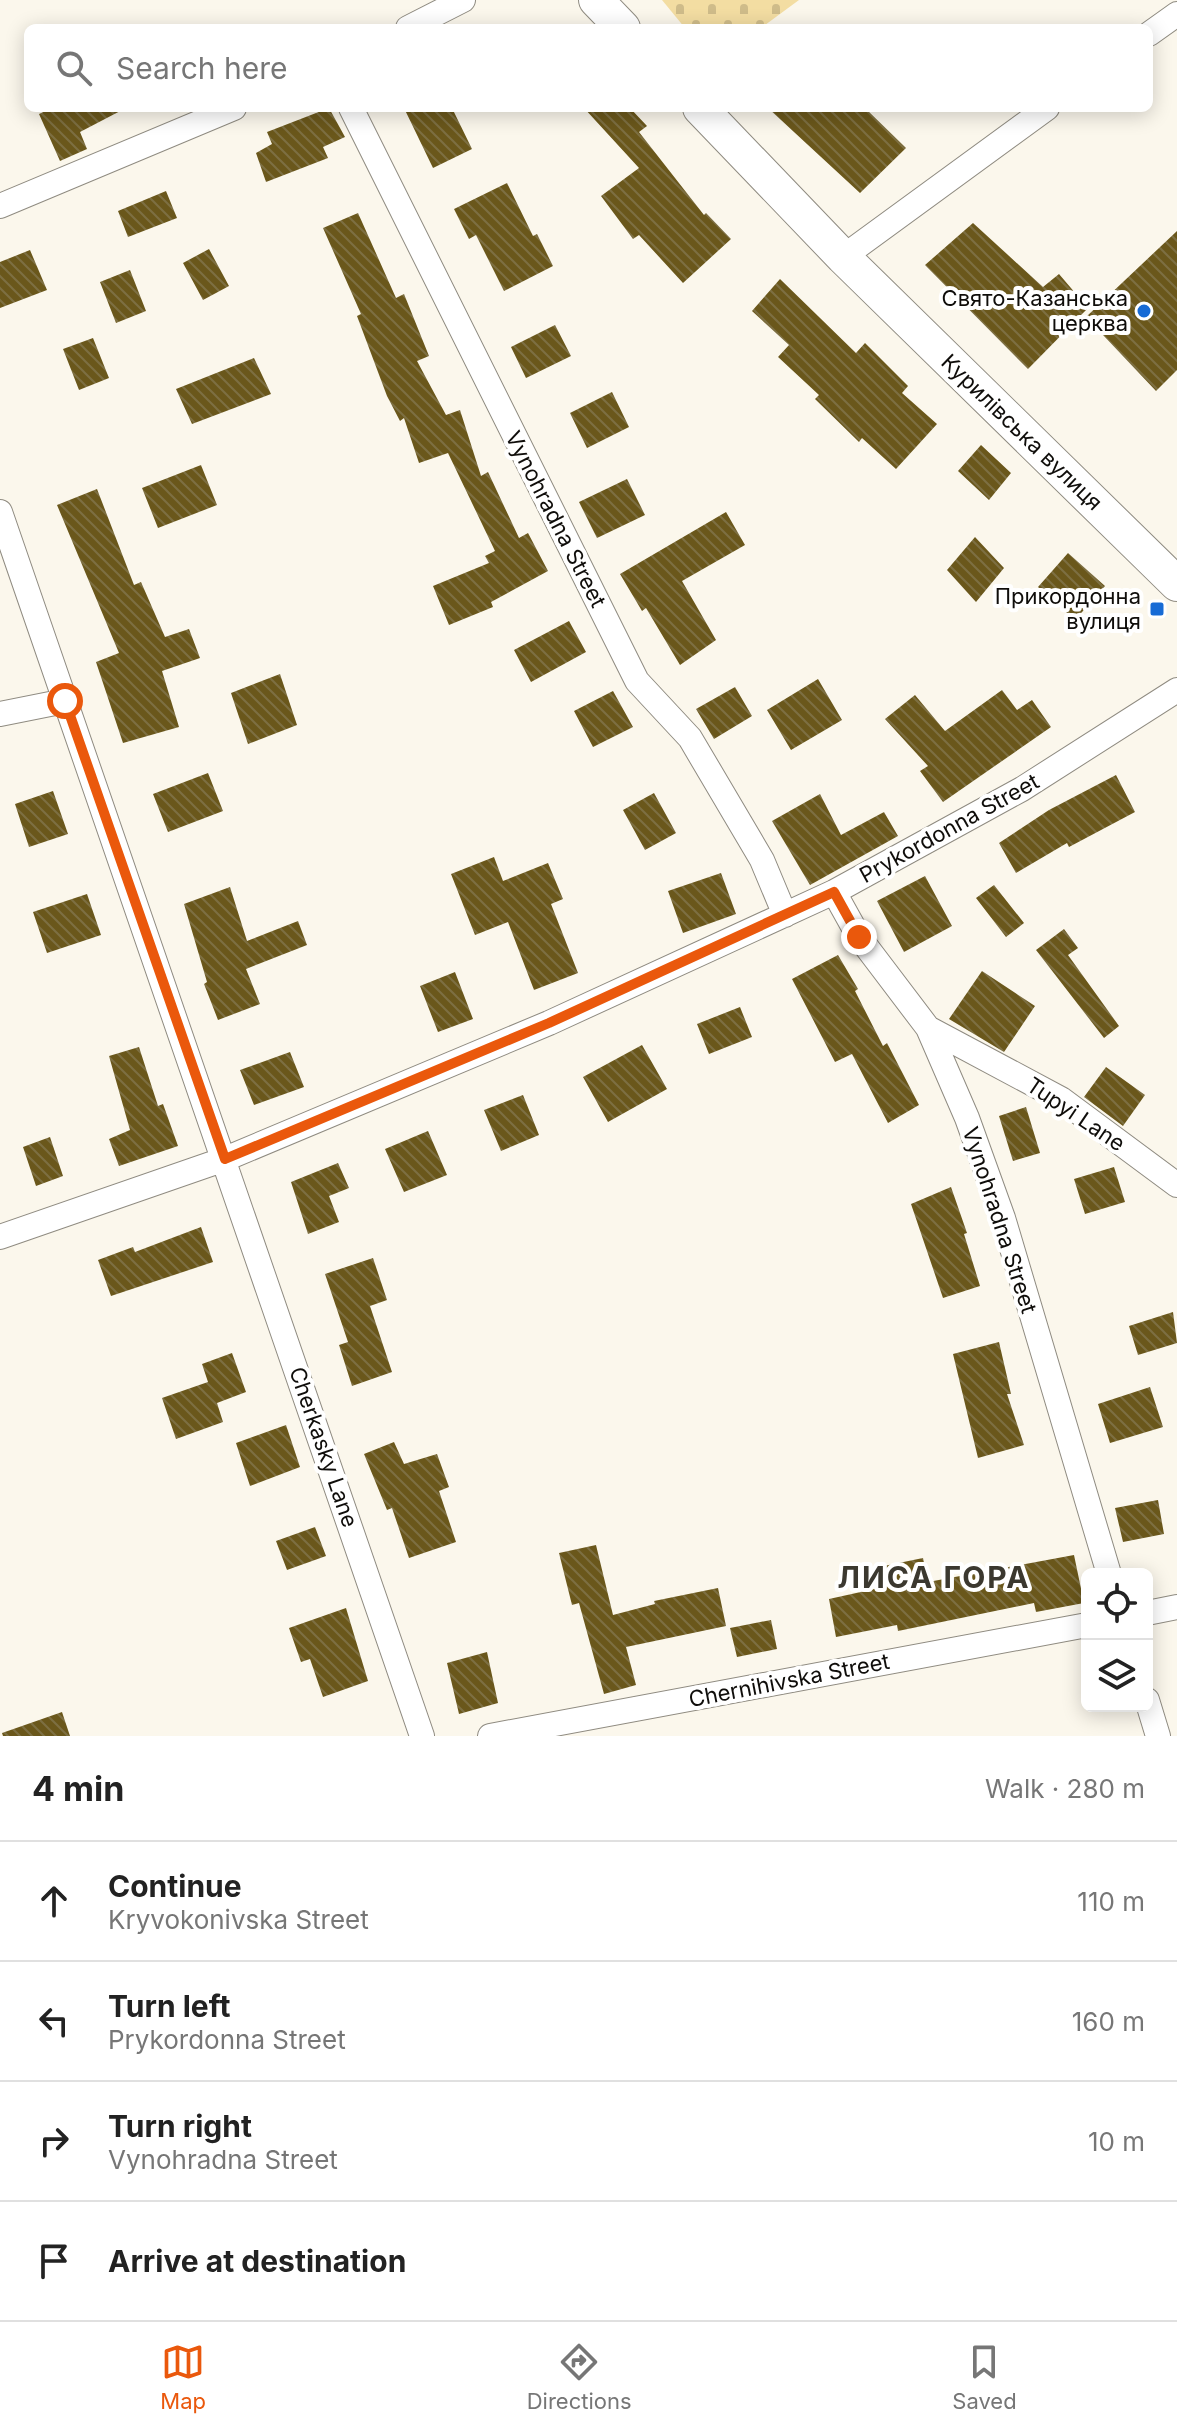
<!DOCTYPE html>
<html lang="en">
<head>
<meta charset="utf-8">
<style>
	:root { --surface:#fff; --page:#f2f2f2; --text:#222; --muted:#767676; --line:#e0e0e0; --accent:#ea580c }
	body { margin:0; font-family:Inter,sans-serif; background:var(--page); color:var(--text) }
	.controls { position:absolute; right:24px; bottom:24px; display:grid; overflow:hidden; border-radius:12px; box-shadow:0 4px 20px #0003 }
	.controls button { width:72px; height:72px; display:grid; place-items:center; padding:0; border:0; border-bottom:2px solid var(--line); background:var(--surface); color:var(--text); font:40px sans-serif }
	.stop { position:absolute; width:24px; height:24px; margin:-18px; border:6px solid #ea580c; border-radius:50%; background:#fff }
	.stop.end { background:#ea580c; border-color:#fff; box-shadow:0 2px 8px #0008 }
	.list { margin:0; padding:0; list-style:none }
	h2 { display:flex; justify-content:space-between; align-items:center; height:104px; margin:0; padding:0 32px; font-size:34px }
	h2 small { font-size:26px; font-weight:400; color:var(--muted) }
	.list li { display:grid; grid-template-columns:52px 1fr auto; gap:24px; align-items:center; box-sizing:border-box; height:120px; padding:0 32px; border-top:2px solid var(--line) }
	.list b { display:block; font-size:30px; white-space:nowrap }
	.list p { margin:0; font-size:26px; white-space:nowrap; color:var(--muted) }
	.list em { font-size:26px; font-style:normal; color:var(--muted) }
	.icon { flex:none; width:44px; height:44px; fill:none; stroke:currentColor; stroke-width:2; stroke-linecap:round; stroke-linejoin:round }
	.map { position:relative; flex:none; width:1177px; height:1736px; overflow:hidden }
	.search { position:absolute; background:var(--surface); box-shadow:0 4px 20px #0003; left:24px; right:24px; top:24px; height:88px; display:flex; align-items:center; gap:20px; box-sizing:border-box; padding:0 28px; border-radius:12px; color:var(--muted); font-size:30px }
	.sheet { height:584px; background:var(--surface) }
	nav { display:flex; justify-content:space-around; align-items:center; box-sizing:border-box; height:112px; border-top:2px solid var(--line); background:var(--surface); font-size:22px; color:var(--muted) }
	nav a { display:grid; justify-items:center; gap:4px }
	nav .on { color:var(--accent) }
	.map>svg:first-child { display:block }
	.cemetery { fill:url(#cemetery-stones) }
	.building { fill:url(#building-back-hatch) }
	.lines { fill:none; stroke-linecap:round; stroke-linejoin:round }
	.street-casing { stroke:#8f8b81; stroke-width:26 }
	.secondary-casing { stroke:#8f8b81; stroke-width:36 }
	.street { stroke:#fff; stroke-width:24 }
	.secondary { stroke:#fff; stroke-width:34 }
	.route { stroke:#ea580c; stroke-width:10 }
	.poi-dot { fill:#176bd5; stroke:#fff; stroke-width:3 }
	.labels { text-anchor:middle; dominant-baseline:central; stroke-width:8; stroke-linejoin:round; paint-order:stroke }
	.poi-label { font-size:22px; fill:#0f0d0a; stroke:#fff; text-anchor:end }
	.street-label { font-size:22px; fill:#0f0d0a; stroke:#fff }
	.district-label { font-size:30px; font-weight:bold; letter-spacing:2px; fill:#3b382f; stroke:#fff }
</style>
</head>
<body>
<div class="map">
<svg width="1177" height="1736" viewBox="0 0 1177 1736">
	<defs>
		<pattern id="cemetery-stones" width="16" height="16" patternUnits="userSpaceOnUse" patternTransform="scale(2)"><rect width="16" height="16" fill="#f3dda2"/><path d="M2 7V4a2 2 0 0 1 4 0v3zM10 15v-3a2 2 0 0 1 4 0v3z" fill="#cfbc8a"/></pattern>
		<pattern id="building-back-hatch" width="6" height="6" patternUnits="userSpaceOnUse" patternTransform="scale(2)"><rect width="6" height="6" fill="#6a571b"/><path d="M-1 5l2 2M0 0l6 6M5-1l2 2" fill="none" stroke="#7d6f42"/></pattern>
	</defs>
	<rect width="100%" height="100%" fill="#fbf7ec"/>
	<path class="cemetery" d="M 662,0 L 799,0 L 761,28 L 685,28 Z"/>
	<path class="building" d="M 52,108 L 126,108 L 80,132 L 87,149 L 60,161 L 39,114 Z
		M 329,108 L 345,137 L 323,147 L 328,158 L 266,182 L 256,153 L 272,144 L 267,132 Z
		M 404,108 L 452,108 L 472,149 L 433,168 Z
		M 584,108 L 630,108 L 647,126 L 639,132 L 704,215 L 706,213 L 731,239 L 683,283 L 639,235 L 633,239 L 601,196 L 639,168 Z
		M 768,108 L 865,108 L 906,148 L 860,193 Z
		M 507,183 L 533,236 L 537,234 L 553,266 L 504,291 L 476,235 L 469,239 L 454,209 Z
		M 166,191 L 177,218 L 128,237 L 118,211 Z
		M 358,213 L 396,298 L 404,294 L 429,356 L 417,361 L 446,415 L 460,410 L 481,476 L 488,472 L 519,538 L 528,533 L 548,571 L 491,602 L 493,607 L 449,625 L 433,586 L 489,563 L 485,556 L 495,551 L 448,453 L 419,463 L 404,418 L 400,421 L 387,396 L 357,316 L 361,314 L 323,228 Z
		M 973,223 L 1043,287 L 1059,274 L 1088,308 L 1028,369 L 925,265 Z
		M 1177,231 L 1177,370 L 1156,391 L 1086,317 Z
		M 209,249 L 229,286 L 203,300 L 183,263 Z
		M 30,250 L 47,290 L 0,308 L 0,262 Z
		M 130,270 L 146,311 L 116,323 L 100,282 Z
		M 780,279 L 856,353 L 865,343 L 908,386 L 902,393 L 937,424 L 896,469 L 862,438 L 859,442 L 815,399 L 819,395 L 778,357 L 789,345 L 752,311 Z
		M 555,325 L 571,356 L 526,378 L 511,347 Z
		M 93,338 L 109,378 L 79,390 L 63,349 Z
		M 254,358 L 271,394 L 192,424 L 176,389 Z
		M 612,392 L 629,427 L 587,448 L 570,413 Z
		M 981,445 L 1011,473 L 989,500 L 958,471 Z
		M 201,465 L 217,505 L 158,528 L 142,488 Z
		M 627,479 L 645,515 L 597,538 L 579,502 Z
		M 97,489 L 134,585 L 141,582 L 165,637 L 189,629 L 200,658 L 162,671 L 179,727 L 123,743 L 96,662 L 119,653 L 57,505 Z
		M 726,512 L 745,545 L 682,581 L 716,640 L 680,665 L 646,608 L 642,611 L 620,574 Z
		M 975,537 L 1004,568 L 976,602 L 947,570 Z
		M 1068,553 L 1105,586 L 1075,620 L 1038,587 Z
		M 569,621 L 586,652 L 531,682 L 514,650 Z
		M 280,674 L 297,725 L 248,744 L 231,693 Z
		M 818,679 L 842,720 L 791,750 L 767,710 Z
		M 735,687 L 752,716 L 714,739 L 696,709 Z
		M 1002,690 L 1017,710 L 1032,700 L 1051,727 L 943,802 L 920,771 L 928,766 L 885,719 L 915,695 L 945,731 Z
		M 613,691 L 633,727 L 593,747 L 574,711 Z
		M 208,773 L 223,811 L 168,832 L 153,794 Z
		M 1116,775 L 1135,812 L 1069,847 L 1067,843 L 1016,873 L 999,843 L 1049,810 Z
		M 53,791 L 68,834 L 29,847 L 15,804 Z
		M 654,793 L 676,833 L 645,850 L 623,810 Z
		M 820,794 L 841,835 L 884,812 L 898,836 L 810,885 L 772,821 Z
		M 494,857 L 503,881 L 548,863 L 563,899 L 551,904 L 578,973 L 534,990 L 508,922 L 475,935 L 451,874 Z
		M 721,873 L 736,914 L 683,933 L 668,891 Z
		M 925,876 L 952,926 L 904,952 L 877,901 Z
		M 994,885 L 1024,923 L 1006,937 L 976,898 Z
		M 230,887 L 247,941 L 298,921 L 307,945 L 246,969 L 260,1004 L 218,1020 L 204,984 L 207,982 L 184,904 Z
		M 87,894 L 101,935 L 47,953 L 33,912 Z
		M 1064,929 L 1078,948 L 1068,955 L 1119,1026 L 1104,1038 L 1036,950 Z
		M 838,955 L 858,989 L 855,991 L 883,1046 L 887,1043 L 919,1105 L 888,1123 L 852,1054 L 835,1062 L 792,979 Z
		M 982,971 L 1035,1006 L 1004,1052 L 949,1019 Z
		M 455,972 L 473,1019 L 438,1032 L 420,986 Z
		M 740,1007 L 752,1037 L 709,1054 L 697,1024 Z
		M 642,1045 L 667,1089 L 608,1122 L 583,1077 Z
		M 139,1047 L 158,1106 L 163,1104 L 178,1146 L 119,1166 L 109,1139 L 130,1130 L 109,1056 Z
		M 290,1052 L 304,1087 L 254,1105 L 240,1070 Z
		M 1106,1067 L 1145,1095 L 1123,1126 L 1084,1097 Z
		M 523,1095 L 539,1135 L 501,1151 L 484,1110 Z
		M 1026,1107 L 1040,1153 L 1013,1161 L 999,1116 Z
		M 428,1131 L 447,1175 L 404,1192 L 385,1149 Z
		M 50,1137 L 63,1176 L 36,1186 L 23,1147 Z
		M 338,1163 L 349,1188 L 329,1196 L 339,1222 L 308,1234 L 291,1182 Z
		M 1114,1167 L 1125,1202 L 1085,1214 L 1074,1179 Z
		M 951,1187 L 967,1233 L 964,1234 L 980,1286 L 943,1298 L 911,1204 Z
		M 201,1227 L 213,1262 L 111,1296 L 98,1260 L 133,1247 L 135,1252 Z
		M 373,1258 L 387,1300 L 370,1306 L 392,1372 L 352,1386 L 339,1345 L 348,1342 L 325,1274 Z
		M 1173,1312 L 1177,1343 L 1138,1355 L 1129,1326 Z
		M 999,1342 L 1011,1394 L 1007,1394 L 1024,1445 L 978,1458 L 953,1354 Z
		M 232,1353 L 246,1392 L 217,1403 L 223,1422 L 176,1439 L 162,1398 L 208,1382 L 202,1364 Z
		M 1150,1387 L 1163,1427 L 1110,1443 L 1098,1404 Z
		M 286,1425 L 300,1467 L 250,1486 L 236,1443 Z
		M 394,1442 L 404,1464 L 437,1454 L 449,1487 L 439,1491 L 456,1542 L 409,1558 L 392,1508 L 387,1510 L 364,1454 Z
		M 1158,1500 L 1164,1534 L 1123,1542 L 1115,1508 Z
		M 315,1527 L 326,1556 L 287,1570 L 276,1541 Z
		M 596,1545 L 613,1615 L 655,1604 L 654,1601 L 718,1588 L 726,1626 L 626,1647 L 636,1685 L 604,1694 L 579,1603 L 572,1605 L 559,1553 Z
		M 1074,1555 L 1084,1603 L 1036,1612 L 1034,1603 L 898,1631 L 897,1625 L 836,1637 L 829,1599 L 888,1586 L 884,1566 L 923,1558 L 928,1582 Z
		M 346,1608 L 368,1681 L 323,1697 L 310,1659 L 301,1662 L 289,1628 Z
		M 771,1620 L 777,1649 L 737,1657 L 730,1628 Z
		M 487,1652 L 498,1703 L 459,1714 L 447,1663 Z
		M 62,1712 L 70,1736 L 3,1736 L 2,1733 Z"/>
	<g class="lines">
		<defs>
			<path id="street" d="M 408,28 L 463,0
				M 1149,34 L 1177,14
				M 351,108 L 637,681 L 690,738 L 762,860 L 785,915
				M 0,206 L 234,108
				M 843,257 L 1047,108
				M 0,512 L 422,1736
				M 0,714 L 65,701
				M 834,892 L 859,937 L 928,1028 L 967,1118 L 1003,1218 L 1109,1574
				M 928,1028 L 1061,1099 L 1177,1185
				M 0,1237 L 225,1159 L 549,1023 L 834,892 L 1022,789 L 1177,690
				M 1147,1613 L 1177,1607
				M 1147,1700 L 1158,1736
				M 490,1736 L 1087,1625"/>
			<path id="secondary" d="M 596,0 L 623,28
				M 700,108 L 843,257 L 1177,584"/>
		</defs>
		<use href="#street" class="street-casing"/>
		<use href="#secondary" class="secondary-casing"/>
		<use href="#street" class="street"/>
		<use href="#secondary" class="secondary"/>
	</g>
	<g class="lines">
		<path class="route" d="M 65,701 L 225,1159 L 549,1023 L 834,892 L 859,937"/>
	</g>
	<g class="poi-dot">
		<circle cx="1144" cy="311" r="8"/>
		<rect x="1149" y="601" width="16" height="16" rx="4"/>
	</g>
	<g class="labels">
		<g class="poi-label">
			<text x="1128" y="298">Свято-Казанська<tspan x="1128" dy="25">церква</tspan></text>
			<text x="1141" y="596">Прикордонна<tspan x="1141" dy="25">вулиця</tspan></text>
		</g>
		<g class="street-label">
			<text transform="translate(1022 432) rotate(44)">Курилівська вулиця</text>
			<text transform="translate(556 519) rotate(63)">Vynohradna Street</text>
			<text transform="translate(949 828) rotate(-29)">Prykordonna Street</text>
			<text transform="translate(1076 1114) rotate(34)">Tupyi Lane</text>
			<text transform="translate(1000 1220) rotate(72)">Vynohradna Street</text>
			<text transform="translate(324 1447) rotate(71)">Cherkasky Lane</text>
			<text transform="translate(789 1680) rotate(-11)">Chernihivska Street</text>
		</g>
		<g class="district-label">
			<text x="934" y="1577">ЛИСА ГОРА</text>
		</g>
	</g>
</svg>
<div class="controls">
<button><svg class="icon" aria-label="locate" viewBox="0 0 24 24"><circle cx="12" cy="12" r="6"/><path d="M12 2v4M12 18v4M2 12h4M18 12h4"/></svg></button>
<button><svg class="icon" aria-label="layers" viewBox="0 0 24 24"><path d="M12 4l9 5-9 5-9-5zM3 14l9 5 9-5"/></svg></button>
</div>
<div class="stop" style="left:65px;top:701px"></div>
<div class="stop end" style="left:859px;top:937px"></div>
<div class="search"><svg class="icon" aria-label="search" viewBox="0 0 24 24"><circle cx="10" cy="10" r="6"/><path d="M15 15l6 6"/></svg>Search here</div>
</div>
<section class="sheet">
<h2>4 min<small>Walk · 280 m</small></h2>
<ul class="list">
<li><svg class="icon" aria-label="ahead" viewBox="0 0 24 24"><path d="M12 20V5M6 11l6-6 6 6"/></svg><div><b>Continue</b><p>Kryvokonivska Street</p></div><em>110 m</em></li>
<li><svg class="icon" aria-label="left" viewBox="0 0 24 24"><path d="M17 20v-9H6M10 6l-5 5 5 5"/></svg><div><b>Turn left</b><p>Prykordonna Street</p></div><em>160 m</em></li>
<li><svg class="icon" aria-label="right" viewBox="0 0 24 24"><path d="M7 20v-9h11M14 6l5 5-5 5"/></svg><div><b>Turn right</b><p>Vynohradna Street</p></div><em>10 m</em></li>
<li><svg class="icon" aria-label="arrive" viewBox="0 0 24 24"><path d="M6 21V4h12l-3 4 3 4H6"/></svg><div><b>Arrive at destination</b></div></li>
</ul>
</section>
<nav>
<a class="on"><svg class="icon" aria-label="map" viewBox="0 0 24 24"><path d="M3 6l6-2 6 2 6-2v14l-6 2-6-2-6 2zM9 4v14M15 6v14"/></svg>Map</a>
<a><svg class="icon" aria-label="directions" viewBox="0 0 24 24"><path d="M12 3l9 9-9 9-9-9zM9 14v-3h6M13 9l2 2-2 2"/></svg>Directions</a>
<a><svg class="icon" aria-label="saved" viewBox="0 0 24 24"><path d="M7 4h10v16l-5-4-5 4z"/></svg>Saved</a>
</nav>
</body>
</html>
